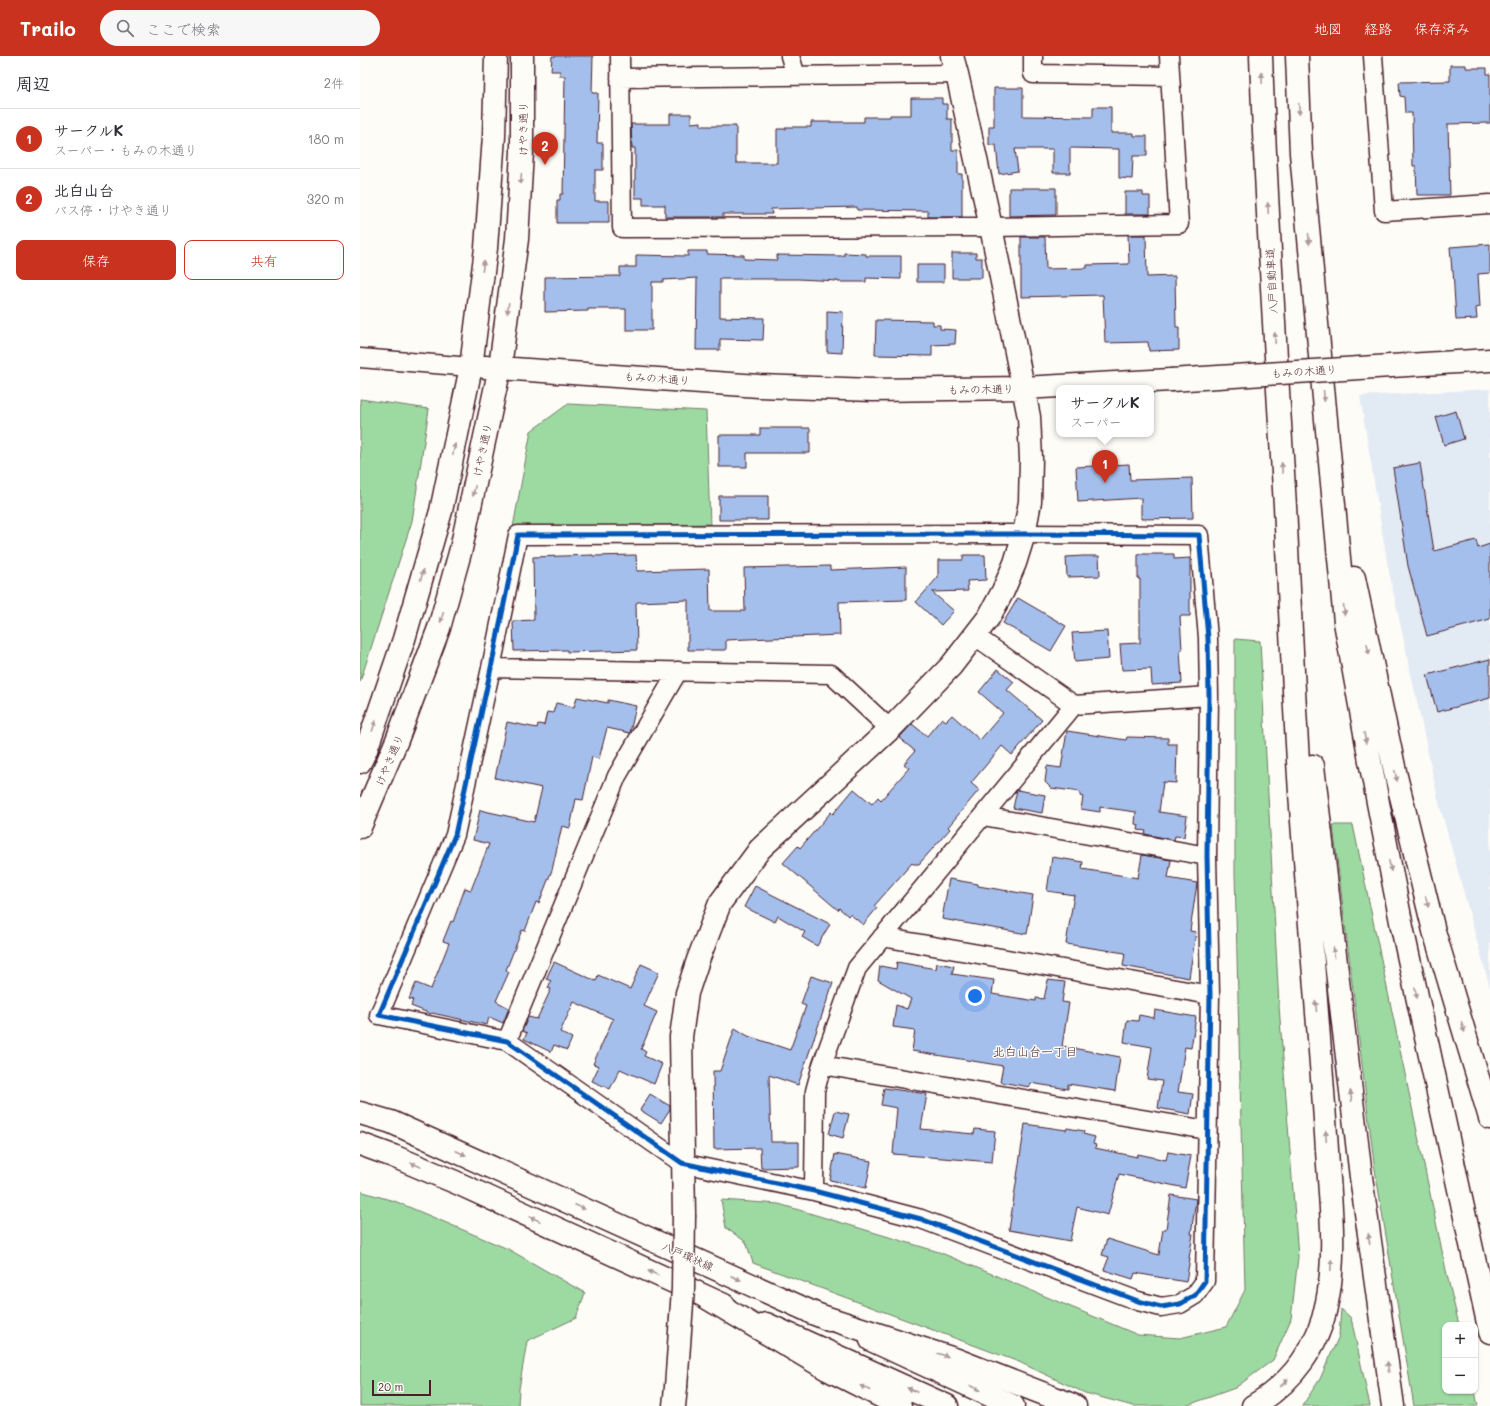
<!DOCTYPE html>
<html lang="ja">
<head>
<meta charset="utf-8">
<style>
	:root { --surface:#fff; --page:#f7f7f7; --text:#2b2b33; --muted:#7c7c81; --line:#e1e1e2; --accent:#c8321e }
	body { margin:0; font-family:Mali,"Klee One",sans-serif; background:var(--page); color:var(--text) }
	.controls { position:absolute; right:12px; bottom:12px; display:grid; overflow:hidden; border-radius:8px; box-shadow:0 1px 3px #0004 }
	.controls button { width:36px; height:36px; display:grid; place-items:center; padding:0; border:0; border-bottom:1px solid var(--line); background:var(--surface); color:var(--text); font:20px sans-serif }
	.scale { position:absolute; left:12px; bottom:10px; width:59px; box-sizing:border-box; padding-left:4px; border:2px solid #4a1f2b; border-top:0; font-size:11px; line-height:14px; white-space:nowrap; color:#4a1f2b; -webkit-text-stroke:3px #fdfcf7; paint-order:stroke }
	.you { position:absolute; left:615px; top:940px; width:14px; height:14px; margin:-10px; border:3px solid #fff; border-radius:50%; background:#1a73e8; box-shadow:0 0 0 6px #1a73e833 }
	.badge { display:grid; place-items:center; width:26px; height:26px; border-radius:50%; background:var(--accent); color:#fff; font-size:13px; font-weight:700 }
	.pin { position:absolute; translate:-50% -33px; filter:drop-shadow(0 1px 2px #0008) }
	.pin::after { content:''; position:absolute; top:21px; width:14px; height:12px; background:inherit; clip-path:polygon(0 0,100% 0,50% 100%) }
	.popup { position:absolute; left:696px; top:329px; width:98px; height:52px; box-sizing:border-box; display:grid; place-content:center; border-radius:8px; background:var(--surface); filter:drop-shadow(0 1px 3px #0005); font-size:13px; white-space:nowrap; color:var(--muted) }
	.popup b { font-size:15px; color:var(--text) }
	.popup::after { content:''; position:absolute; left:50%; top:100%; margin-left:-8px; border:8px solid transparent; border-top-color:var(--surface) }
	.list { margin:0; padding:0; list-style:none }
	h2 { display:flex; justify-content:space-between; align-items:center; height:52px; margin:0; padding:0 16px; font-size:17px }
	h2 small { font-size:13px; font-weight:400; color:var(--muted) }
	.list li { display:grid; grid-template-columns:26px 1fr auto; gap:12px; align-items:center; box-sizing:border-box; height:60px; padding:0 16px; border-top:1px solid var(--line) }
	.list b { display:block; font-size:15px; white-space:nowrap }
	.list p { margin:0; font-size:13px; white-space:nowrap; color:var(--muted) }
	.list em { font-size:13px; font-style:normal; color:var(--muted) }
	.actions { display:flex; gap:8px; padding:12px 16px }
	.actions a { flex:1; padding:9px 0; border:1px solid var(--accent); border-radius:8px; text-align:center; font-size:14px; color:var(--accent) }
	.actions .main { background:var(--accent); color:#fff }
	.icon { flex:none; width:22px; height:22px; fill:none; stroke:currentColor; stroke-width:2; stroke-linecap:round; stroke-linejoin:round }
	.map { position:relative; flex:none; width:1130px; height:1350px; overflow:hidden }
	header { display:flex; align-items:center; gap:24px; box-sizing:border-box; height:56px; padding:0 20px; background:var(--accent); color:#fff }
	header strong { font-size:19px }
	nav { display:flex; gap:22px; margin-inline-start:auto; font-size:14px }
	.search { width:280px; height:36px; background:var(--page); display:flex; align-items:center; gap:10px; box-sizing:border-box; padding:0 14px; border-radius:22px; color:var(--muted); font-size:15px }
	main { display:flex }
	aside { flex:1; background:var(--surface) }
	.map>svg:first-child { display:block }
	.built { fill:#e2eaf4 }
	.green { fill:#9ddaa2; stroke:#747c66 }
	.building { fill:#a4bfec; stroke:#4a1f2b }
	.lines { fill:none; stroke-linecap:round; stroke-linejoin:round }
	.street-casing { stroke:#4a1f2b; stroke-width:21 }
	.secondary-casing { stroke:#4a1f2b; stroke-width:25 }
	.primary-casing { stroke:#4a1f2b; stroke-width:25 }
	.highway-casing { stroke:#4a1f2b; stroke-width:25 }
	.street { stroke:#fdfcf7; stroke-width:18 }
	.secondary { stroke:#fdfcf7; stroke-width:22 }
	.primary { stroke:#fdfcf7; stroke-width:22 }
	.highway { stroke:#fdfcf7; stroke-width:22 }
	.secondary-bridge-casing { stroke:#4a1f2b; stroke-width:25; stroke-linecap:butt }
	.secondary-bridge { stroke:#fdfcf7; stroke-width:22 }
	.cycleway-casing { stroke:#fdfcf7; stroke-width:8 }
	.cycleway { stroke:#0057b8; stroke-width:5 }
	.oneway { fill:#ac999b }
	.labels { text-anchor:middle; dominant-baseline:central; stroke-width:3; stroke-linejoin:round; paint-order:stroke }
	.street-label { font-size:11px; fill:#4a1f2b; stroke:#fdfcf7 }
	.neighbourhood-label { font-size:12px; fill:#4a1f2b; stroke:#fdfcf7 }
</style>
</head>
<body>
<header>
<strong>Trailo</strong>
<div class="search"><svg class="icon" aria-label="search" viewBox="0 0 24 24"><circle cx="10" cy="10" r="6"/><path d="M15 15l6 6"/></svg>ここで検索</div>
<nav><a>地図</a><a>経路</a><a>保存済み</a></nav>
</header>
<main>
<aside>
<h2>周辺<small>2件</small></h2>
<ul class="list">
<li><span class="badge">1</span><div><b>サークルK</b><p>スーパー · もみの木通り</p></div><em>180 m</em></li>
<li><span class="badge">2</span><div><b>北白山台</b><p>バス停 · けやき通り</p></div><em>320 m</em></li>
</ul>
<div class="actions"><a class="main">保存</a><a>共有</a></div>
</aside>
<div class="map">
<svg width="1130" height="1350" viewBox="0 0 1130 1350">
	<rect width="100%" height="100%" fill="#fdfcf7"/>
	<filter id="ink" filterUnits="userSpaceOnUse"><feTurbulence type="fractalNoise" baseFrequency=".025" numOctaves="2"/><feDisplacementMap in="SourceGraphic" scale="8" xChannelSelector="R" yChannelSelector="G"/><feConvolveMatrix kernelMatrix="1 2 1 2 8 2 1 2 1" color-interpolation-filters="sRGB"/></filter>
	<g filter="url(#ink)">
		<path class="built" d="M 1130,333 L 1130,932 L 1078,743 L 1028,511 L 1000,340 Z"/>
		<path class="green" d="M 0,343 L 69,353 L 52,465 L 0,626 Z
			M 208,348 L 346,355 L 350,468 L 153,471 L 171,375 Z
			M 875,583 L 900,585 L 919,950 L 938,1201 L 931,1263 L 913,1304 L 875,1332 L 825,1350 L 773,1350 L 725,1337 L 659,1306 L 393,1207 L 386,1186 L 366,1172 L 361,1144 L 419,1148 L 579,1196 L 778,1279 L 820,1282 L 866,1271 L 885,1234 L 875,816 Z
			M 973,769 L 993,769 L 1087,1219 L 1099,1269 L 1085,1269 L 1085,1335 L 1115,1335 L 1118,1350 L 1054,1350 L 1014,1107 Z
			M 0,1135 L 37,1146 L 148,1193 L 225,1237 L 216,1262 L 167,1285 L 159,1333 L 158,1350 L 0,1350 Z
			M 981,1253 L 991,1262 L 1010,1350 L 942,1350 L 960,1323 L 979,1280 Z"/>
		<path class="building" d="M 192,0 L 233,0 L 232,37 L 238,37 L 237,87 L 243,87 L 243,114 L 235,114 L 235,145 L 249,145 L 249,167 L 197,167 L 197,144 L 200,144 L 200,138 L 203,138 L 205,20 L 200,20 L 200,15 L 191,15 Z
			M 1090,9 L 1106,9 L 1106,12 L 1127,12 L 1127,18 L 1130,18 L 1130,67 L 1088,68 L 1090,139 L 1057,139 L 1056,110 L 1053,110 L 1052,57 L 1045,57 L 1044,41 L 1040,40 L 1039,26 L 1090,25 Z
			M 634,32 L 663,32 L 663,60 L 733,61 L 733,51 L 751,51 L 751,77 L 774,77 L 774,80 L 787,80 L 787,100 L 773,100 L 772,123 L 759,122 L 759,93 L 710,92 L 710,117 L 693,117 L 693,93 L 655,93 L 658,115 L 639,118 L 636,89 L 629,89 L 629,70 L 634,70 Z
			M 551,42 L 582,42 L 582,48 L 587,48 L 587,63 L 592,63 L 592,94 L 598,94 L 598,118 L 602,118 L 602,161 L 568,161 L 568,155 L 497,154 L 497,151 L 411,153 L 412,158 L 363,158 L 363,161 L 305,161 L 305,149 L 283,149 L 283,142 L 275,142 L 275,92 L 272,92 L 271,68 L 310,68 L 310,58 L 331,58 L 331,67 L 341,66 L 341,70 L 376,70 L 376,107 L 417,107 L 417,73 L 426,73 L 426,71 L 451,71 L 451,66 L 504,66 L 504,61 L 530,61 L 530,59 L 551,59 Z
			M 649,132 L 696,132 L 696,159 L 649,160 Z
			M 765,136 L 783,136 L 783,140 L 790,140 L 790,158 L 765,158 Z
			M 768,179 L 786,179 L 787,221 L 815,220 L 816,271 L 819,271 L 819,294 L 789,295 L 788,286 L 745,287 L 743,239 L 661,241 L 661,181 L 685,181 L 686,213 L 727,212 L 727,209 L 769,208 Z
			M 1130,188 L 1130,217 L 1118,218 L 1120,251 L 1116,252 L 1117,263 L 1096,264 L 1093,215 L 1092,215 L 1090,191 Z
			M 328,195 L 347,195 L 347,198 L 384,199 L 384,203 L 417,204 L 417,199 L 484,200 L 484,197 L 506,198 L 506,200 L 541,200 L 541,223 L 506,222 L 506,226 L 478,226 L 478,225 L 438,223 L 360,223 L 360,261 L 404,262 L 403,284 L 360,283 L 360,294 L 336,294 L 337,222 L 303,224 L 303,226 L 292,226 L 292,274 L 266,274 L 266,253 L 228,253 L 228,255 L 185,256 L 185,221 L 260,220 L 260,211 L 276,211 L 276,199 L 328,200 Z
			M 592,197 L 616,197 L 616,202 L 622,202 L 622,222 L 592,222 Z
			M 557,209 L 584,209 L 584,226 L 557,226 Z
			M 467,255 L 483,256 L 482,297 L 467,296 Z
			M 516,264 L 573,265 L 573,269 L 580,269 L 580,273 L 596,274 L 595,288 L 572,289 L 572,300 L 515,299 Z
			M 1096,355 L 1104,383 L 1084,389 L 1076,361 Z
			M 400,372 L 450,372 L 450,397 L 387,397 L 387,411 L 359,411 L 359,379 L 400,379 Z
			M 1060,407 L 1074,495 L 1116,484 L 1118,492 L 1130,488 L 1130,563 L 1067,580 L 1048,510 L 1033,412 Z
			M 769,408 L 770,424 L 832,422 L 833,462 L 781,463 L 781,442 L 718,446 L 716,411 Z
			M 359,440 L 408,440 L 408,464 L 359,464 Z
			M 778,498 L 814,498 L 814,503 L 830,502 L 830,560 L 820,560 L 822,594 L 820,594 L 822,627 L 792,629 L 791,613 L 762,614 L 760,588 L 780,587 L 780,523 L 778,523 Z
			M 233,499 L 233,500 L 276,499 L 277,515 L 349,513 L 350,555 L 385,555 L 384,512 L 470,510 L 470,514 L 546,511 L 546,544 L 479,546 L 480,579 L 366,584 L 366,594 L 328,594 L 328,544 L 278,546 L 276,547 L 277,594 L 207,596 L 207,594 L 154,595 L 153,565 L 174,564 L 173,501 Z
			M 603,499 L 625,499 L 626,524 L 607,525 L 608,535 L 572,536 L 594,555 L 581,569 L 556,546 L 578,521 L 578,504 L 603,504 Z
			M 723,500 L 739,500 L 740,520 L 707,521 L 706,501 Z
			M 658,542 L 706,570 L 691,595 L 643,567 Z
			M 747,575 L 749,603 L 715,606 L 712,577 Z
			M 1130,603 L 1130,642 L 1077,656 L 1067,619 Z
			M 638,613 L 654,626 L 647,634 L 682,664 L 652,699 L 642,690 L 611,727 L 619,734 L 588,771 L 590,773 L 559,808 L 553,808 L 552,807 L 514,850 L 517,852 L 503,869 L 490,858 L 488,860 L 479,852 L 478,854 L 423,807 L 438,790 L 440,792 L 471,756 L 473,758 L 494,733 L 512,748 L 518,741 L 521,744 L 549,712 L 544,708 L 555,695 L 539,682 L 552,668 L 567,680 L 582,662 L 586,665 L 592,659 L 620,684 L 643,657 L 619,636 Z
			M 217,641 L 248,647 L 248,644 L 276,650 L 270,677 L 247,672 L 239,703 L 232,701 L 223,744 L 216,743 L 210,772 L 202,770 L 192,814 L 179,847 L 176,846 L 165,875 L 162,874 L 146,914 L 149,916 L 136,945 L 149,952 L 143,967 L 129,961 L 127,969 L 72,957 L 71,958 L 51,950 L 53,944 L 49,943 L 56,927 L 71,933 L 89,887 L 83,885 L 91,865 L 93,866 L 105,832 L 111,834 L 129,788 L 113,784 L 120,754 L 174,766 L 182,732 L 135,722 L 147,666 L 177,672 L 178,668 L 184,669 L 187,656 L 193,657 L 196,647 L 214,651 Z
			M 707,675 L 766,684 L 767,681 L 808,682 L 808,688 L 817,688 L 816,727 L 803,726 L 799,756 L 827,760 L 824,781 L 815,780 L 814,784 L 785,778 L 786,775 L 778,774 L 779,769 L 775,768 L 776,756 L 740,751 L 740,756 L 721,753 L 723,741 L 720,740 L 720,736 L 691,732 L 685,726 L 687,710 L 701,712 Z
			M 657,734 L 685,739 L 682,757 L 653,752 Z
			M 782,799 L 811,804 L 808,822 L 837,827 L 830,875 L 836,876 L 829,922 L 763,910 L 765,897 L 706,888 L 714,839 L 687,835 L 692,801 L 723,806 L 722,813 L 778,822 Z
			M 589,823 L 618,828 L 618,830 L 673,839 L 667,878 L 582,863 Z
			M 395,830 L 470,868 L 457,890 L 442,881 L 445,876 L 418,860 L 415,866 L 384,851 Z
			M 194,906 L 236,925 L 238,919 L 270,933 L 281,908 L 299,916 L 284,950 L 297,956 L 281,993 L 286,996 L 284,1000 L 302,1008 L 294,1028 L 260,1013 L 250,1033 L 232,1025 L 239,1010 L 233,1008 L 253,963 L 214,946 L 200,976 L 212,982 L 207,994 L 194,989 L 191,996 L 164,983 L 167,977 L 162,975 L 168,961 L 177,963 L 191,933 L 188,932 L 191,925 L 186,923 Z
			M 537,906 L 576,913 L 577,907 L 594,910 L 592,918 L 634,924 L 632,938 L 676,945 L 676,942 L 684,943 L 688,924 L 705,926 L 702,946 L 709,947 L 702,990 L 760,1001 L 755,1035 L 708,1028 L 708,1033 L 670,1027 L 670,1031 L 640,1026 L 643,1010 L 552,995 L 555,974 L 533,971 L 536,949 L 547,953 L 551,943 L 518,924 L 520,910 L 536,913 Z
			M 451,920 L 473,927 L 438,1029 L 409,1019 L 411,1086 L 439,1086 L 439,1111 L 401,1112 L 400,1092 L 354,1093 L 353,1015 L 360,1015 L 375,972 L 388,980 L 430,994 L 446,950 L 441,948 Z
			M 795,954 L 836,961 L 831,992 L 825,991 L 818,1036 L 833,1038 L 830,1058 L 798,1052 L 802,1025 L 787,1023 L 792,991 L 764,986 L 767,964 L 778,965 L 779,959 L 794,962 Z
			M 524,1032 L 567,1038 L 561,1073 L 614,1078 L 615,1073 L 635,1075 L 632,1106 L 533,1098 L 537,1052 L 521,1049 Z
			M 290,1038 L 310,1050 L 310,1053 L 301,1067 L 280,1054 Z
			M 475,1055 L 489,1058 L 483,1082 L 469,1078 Z
			M 665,1068 L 706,1074 L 707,1072 L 724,1075 L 723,1078 L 735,1081 L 733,1088 L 736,1089 L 735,1092 L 777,1101 L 778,1098 L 806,1104 L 808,1096 L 831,1100 L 825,1132 L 759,1118 L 748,1159 L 717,1151 L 710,1185 L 649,1174 Z
			M 475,1098 L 511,1105 L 506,1132 L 470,1124 Z
			M 811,1139 L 836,1143 L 831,1178 L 833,1178 L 829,1202 L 830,1202 L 826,1226 L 775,1217 L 773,1223 L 744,1214 L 749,1201 L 742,1199 L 747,1183 L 799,1199 L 803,1173 L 806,1173 Z"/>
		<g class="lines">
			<defs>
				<path id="street" d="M 260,0 L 262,172 L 631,171 L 819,168 L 809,0
					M 430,0 L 436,20
					M 673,0 L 673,18 L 810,20
					M 1013,0 L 1024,155 L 1130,148
					M 260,22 L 597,18
					M 0,302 L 111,311
					M 664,478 L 839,479 L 848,582 L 849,640 L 847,800 L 850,939 L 845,1225 L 835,1239 L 820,1248 L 801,1251 L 778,1245 L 561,1163 L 454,1135 L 322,1107 L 147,985 L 19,959 L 95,779 L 131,612 L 158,479 Z
					M 615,580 L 714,649 L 849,640
					M 131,612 L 471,618 L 530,673
					M 623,760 L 847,800
					M 522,881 L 850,939
					M 147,985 L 257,720 L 318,615
					M 462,1009 L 847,1074
					M 454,1135 L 455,1035 L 462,1009 L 497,912 L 714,649"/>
				<path id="secondary" d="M 1031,310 L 1130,304
					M 125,311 L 399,330 L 513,334 L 663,332 L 811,324
					M 0,706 L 6,694 L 44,583 L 81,455 L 111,311 L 126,192 L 134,80 L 136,0
					M 0,771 L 37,684 L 79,572 L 101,493 L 140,311 L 157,183 L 162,96 L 162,0
					M 324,1159 L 321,981 L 327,937 L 338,904 L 360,847 L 400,793 L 530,673 L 591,610 L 629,561 L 643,535 L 655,507 L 664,478 L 670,446 L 671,403 L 669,361 L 631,171 L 597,18 L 592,0
					M 314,1350 L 316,1331"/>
				<path id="primary" d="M 0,1057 L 31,1066 L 469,1264
					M 0,1088 L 33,1100 L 95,1126 L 364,1249
					M 406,1268 L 587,1350
					M 511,1284 L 653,1350"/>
				<path id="highway" d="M 937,0 L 941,97 L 985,566 L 1010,705 L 1042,871 L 1130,1276
					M 994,522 L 1036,720 L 1074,875 L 1130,1062
					M 953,710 L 1001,1121 L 1033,1350
					M 347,1242 L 467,1313 L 540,1350
					M 452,1257 L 597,1304 L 715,1350
					M 893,1350 C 932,1327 959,1291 967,1246 C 977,1198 970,1143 967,1094 C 961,997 952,900 945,804 C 935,686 931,568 925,450 C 916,300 906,150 901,0"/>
			</defs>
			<use href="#street" class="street-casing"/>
			<use href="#secondary" class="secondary-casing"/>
			<use href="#primary" class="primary-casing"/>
			<use href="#highway" class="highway-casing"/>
			<use href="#street" class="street"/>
			<use href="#secondary" class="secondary"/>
			<use href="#primary" class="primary"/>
			<use href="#highway" class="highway"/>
			<defs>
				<path id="secondary-bridge" d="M 811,324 L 1031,310
					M 316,1331 L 323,1233 L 324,1159"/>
			</defs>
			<use href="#secondary-bridge" class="secondary-bridge-casing"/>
			<use href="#secondary-bridge" class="secondary-bridge"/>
			<defs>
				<path id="cycleway" d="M 664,478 L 839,479 L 848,582 L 849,640 L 847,800 L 850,939 L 845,1225 L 835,1239 L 820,1248 L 801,1251 L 778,1245 L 561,1163 L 454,1135 L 322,1107 L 147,985 L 19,959 L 95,779 L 131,612 L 158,479 Z"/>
			</defs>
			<use href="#cycleway" class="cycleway-casing"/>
			<use href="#cycleway" class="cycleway"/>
		</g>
		<defs><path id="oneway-solid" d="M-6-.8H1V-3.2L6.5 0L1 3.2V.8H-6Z"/></defs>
		<g class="oneway">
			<use href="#oneway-solid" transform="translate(902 22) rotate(-92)"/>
			<use href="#oneway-solid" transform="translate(939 53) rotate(87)"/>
			<use href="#oneway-solid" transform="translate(161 123) rotate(94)"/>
			<use href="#oneway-solid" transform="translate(908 152) rotate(-93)"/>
			<use href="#oneway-solid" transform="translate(949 183) rotate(85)"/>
			<use href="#oneway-solid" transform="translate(123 210) rotate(-83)"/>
			<use href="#oneway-solid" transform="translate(148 252) rotate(98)"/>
			<use href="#oneway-solid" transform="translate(915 282) rotate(-93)"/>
			<use href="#oneway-solid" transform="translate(964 340) rotate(85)"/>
			<use href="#oneway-solid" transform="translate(94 393) rotate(-78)"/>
			<use href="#oneway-solid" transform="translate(922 412) rotate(-93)"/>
			<use href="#oneway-solid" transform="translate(114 435) rotate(102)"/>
			<use href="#oneway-solid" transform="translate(62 519) rotate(-74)"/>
			<use href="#oneway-solid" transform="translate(984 554) rotate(85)"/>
			<use href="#oneway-solid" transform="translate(82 561) rotate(106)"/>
			<use href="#oneway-solid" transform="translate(1008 593) rotate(78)"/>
			<use href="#oneway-solid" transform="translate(14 670) rotate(-71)"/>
			<use href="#oneway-solid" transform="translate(1005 682) rotate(80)"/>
			<use href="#oneway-solid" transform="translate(1036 720) rotate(77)"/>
			<use href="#oneway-solid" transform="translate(1030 810) rotate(79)"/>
			<use href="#oneway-solid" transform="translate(1067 846) rotate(76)"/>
			<use href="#oneway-solid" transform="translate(974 897) rotate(-97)"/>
			<use href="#oneway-solid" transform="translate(1056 937) rotate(78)"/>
			<use href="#oneway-solid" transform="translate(956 950) rotate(-95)"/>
			<use href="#oneway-solid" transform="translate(1103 971) rotate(73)"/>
			<use href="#oneway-solid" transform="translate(991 1040) rotate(-97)"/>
			<use href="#oneway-solid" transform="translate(966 1080) rotate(-93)"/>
			<use href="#oneway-solid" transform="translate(101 1097) rotate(24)"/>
			<use href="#oneway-solid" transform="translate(56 1109) rotate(-157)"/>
			<use href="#oneway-solid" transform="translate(220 1151) rotate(24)"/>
			<use href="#oneway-solid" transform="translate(175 1163) rotate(-155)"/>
			<use href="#oneway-solid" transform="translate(1009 1183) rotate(-98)"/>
			<use href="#oneway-solid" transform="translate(971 1209) rotate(-88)"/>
			<use href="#oneway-solid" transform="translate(293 1217) rotate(-155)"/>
			<use href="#oneway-solid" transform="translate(376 1222) rotate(24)"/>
			<use href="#oneway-solid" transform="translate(583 1299) rotate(18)"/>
			<use href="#oneway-solid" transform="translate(1028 1311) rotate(-98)"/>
			<use href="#oneway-solid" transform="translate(924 1327) rotate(-43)"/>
			<use href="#oneway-solid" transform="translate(505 1332) rotate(-153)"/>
			<use href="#oneway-solid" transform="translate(615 1332) rotate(25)"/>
			<use href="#oneway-solid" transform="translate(552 1334) rotate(-155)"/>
		</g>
	</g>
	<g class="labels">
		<g class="street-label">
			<text transform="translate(162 73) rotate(-90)">けやき通り</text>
			<text transform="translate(911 225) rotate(-93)">八戸自動車道</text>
			<text transform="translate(944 315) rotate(-4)">もみの木通り</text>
			<text transform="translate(297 322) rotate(4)">もみの木通り</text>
			<text transform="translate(621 333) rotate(-1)">もみの木通り</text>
			<text transform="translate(122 394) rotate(-78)">けやき通り</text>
			<text transform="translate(29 704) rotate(-67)">けやき通り</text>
			<text transform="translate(328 1200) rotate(24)">八戸環状線</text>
		</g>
		<g class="neighbourhood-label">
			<text x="675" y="995">北白山台一丁目</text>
		</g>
	</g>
</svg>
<div class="controls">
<button>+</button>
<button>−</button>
</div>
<div class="scale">20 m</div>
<div class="you"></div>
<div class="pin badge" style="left:745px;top:427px">1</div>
<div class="popup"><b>サークルK</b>スーパー</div>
<div class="pin badge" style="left:185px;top:109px">2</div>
</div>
</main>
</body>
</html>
